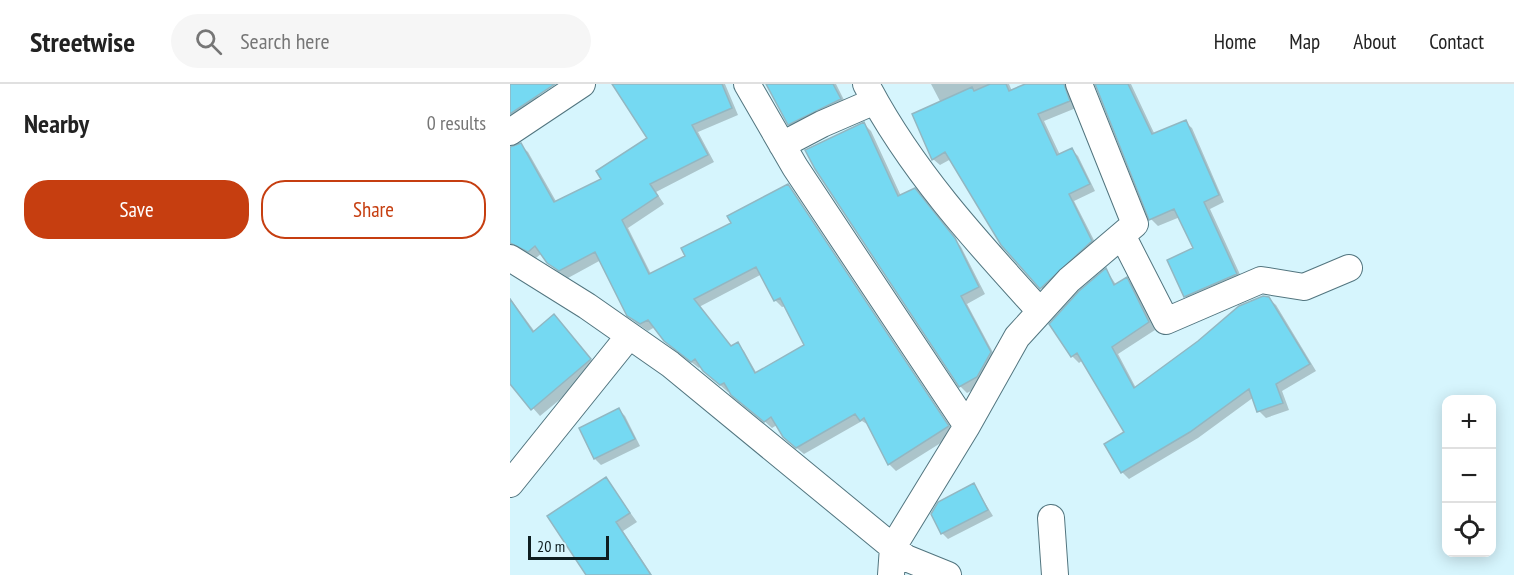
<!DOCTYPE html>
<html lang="en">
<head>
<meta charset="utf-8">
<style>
	:root { --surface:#fff; --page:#f6f6f6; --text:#222; --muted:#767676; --line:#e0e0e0; --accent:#c63e10 }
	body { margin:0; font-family:"PT Sans Narrow",sans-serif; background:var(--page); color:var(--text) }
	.controls { position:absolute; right:18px; bottom:18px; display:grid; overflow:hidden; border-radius:12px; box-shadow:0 3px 15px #0003 }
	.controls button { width:54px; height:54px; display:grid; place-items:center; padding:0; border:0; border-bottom:2px solid var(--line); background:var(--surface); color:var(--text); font:30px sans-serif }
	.scale { position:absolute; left:18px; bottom:15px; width:81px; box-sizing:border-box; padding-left:6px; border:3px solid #0e1d20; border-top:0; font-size:16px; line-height:21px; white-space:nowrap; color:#0e1d20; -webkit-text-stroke:4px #d6f5fd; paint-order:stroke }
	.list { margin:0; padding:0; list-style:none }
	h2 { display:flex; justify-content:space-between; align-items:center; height:78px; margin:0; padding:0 24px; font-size:26px }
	h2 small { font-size:20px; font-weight:400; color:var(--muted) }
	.actions { display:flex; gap:12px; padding:18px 24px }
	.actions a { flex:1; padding:14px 0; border:2px solid var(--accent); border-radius:24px; text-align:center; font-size:21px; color:var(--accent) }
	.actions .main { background:var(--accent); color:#fff }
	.icon { flex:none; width:33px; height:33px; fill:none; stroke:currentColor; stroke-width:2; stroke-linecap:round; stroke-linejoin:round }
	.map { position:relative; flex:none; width:1004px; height:491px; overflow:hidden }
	header { display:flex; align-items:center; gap:36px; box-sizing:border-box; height:84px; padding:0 30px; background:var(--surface); border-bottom:2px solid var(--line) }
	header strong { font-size:28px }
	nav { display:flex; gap:33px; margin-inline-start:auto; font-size:21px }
	.search { width:420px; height:54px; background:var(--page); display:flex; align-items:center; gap:15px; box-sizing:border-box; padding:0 21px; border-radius:33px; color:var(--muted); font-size:22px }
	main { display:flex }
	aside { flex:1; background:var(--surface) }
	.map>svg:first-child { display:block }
	.shadow { fill:#0003; fill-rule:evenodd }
	.building { fill:#75d9f2; stroke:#92b7c2; stroke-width:1.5; fill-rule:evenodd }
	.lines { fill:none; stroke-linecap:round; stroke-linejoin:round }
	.minor-casing { stroke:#52757f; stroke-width:28 }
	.minor { stroke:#fff; stroke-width:26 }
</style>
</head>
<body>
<header>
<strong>Streetwise</strong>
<div class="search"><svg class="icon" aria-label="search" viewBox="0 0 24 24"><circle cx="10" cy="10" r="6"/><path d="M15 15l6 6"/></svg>Search here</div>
<nav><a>Home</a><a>Map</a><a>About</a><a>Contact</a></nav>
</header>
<main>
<aside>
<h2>Nearby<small>0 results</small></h2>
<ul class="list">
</ul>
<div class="actions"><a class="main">Save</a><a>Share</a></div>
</aside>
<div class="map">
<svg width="1004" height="491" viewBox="0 0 1004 491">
	<rect width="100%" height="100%" fill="#d6f5fd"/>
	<path class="shadow" d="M 0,0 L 20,0 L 33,20 L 0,42 Z
		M 103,0 L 215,0 L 228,31 L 188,48 L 204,78 L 146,108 L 154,120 L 118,144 L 141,190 L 177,173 L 278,102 L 445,350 L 386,387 L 379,380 L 360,342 L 352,337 L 294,370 L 282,360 L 267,341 L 262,344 L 220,306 L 218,308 L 202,294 L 191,282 L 189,284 L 163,264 L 145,243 L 138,247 L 126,239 L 118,231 L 91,176 L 58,194 L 46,186 L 32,169 L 26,174 L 8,165 L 0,170 L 0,64 L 10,61 L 18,68 L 47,119 L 93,96 L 139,54 ZM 252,190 L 265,216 L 272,223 L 276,222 L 296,262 L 247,290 L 234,267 L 227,260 L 222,264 L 189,223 Z
		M 263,0 L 326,0 L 338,24 L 288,49 L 279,40 Z
		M 421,0 L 499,0 L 502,7 L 519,0 L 563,0 L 566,24 L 534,37 L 550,71 L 561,65 L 568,72 L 585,107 L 564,117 L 588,164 L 538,211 L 492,160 L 441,75 L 430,81 L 423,75 L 431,19 Z
		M 587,0 L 621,0 L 645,51 L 675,38 L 682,44 L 714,118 L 700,125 L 733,197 L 682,219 L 675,212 L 685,165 L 670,133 L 648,142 L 641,135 Z
		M 354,40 L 361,47 L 391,112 L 411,113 L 451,163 L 475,210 L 457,220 L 487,276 L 474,300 L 457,309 L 450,302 Z
		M 596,186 L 607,202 L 617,195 L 624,202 L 645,246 L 608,270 L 626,304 L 758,214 L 766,221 L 806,287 L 772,307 L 779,326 L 756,334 L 749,327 L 744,313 L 688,354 L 619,395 L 612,388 L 616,349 L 573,276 L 569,279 L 562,272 Z
		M 0,214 L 25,248 L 52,240 L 88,284 L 30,332 L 0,298 Z
		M 109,326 L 115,332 L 130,362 L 91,381 L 85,375 L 71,344 Z
		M 96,395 L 127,438 L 113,447 L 142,491 L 78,491 Z
		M 464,401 L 483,432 L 438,455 L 432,449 Z"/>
	<path class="building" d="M 0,0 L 45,0 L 0,30 Z
		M 102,0 L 212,0 L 222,24 L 182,41 L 198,71 L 140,100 L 148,112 L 112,136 L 139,190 L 175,172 L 171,164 L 221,139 L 217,132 L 278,100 L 439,342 L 378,381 L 354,334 L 350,337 L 345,330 L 286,364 L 273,353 L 261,333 L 254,338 L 221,311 L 214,299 L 210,301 L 193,287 L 185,275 L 181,278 L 154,257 L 138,236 L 130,240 L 117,232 L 85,168 L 49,187 L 37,179 L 25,162 L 18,168 L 0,159 L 0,63 L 11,59 L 44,118 L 91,95 L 86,87 L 137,54 ZM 246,183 L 264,217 L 270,214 L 294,261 L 245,289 L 228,258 L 221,262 L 184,215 Z
		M 256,0 L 323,0 L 331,15 L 278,41 Z
		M 480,0 L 496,0 L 499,7 L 515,0 L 554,0 L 560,17 L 528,30 L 547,71 L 562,64 L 580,100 L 559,110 L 582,157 L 530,205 L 491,161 L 435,68 L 422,76 L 402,30 L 462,3 L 464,7 Z
		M 585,0 L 618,0 L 642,50 L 676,36 L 709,111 L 694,118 L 727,190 L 674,213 L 657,176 L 683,164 L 664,125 L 639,136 Z
		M 354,38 L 388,112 L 405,104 L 445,154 L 469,203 L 451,212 L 481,268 L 467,293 L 449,303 L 305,85 L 295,66 Z
		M 596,184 L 604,201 L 617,193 L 639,238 L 602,263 L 624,304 L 688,257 L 729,222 L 753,212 L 759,213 L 800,280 L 766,300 L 773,319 L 747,328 L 739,305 L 680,348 L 611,389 L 594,360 L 614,348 L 567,269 L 561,273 L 539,240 L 569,207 Z
		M 0,215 L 23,248 L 44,230 L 81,275 L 21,326 L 0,300 Z
		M 109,324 L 125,355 L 84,375 L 69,344 Z
		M 96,393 L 120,429 L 106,438 L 141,491 L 76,491 L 37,432 Z
		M 464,399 L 478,426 L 431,450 L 421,430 L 428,418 Z"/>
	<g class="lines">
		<defs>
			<path id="minor" d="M 237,0 L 285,83 L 457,342
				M 356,0 C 400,85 466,157 530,227
				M 0,48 L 72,0
				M 272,61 L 312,40 L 365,17
				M 612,151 L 656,237 L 751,196 L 794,203 L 839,184
				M 0,174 L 77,222 L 160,280 L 396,474 L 438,491
				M 0,400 L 119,252
				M 541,434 L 545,491
				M 381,491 L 383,463 L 457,342 L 507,253 L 559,196 L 625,140 L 569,0"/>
		</defs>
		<use href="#minor" class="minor-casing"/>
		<use href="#minor" class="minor"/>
	</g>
</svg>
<div class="controls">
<button>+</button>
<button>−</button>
<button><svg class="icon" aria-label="locate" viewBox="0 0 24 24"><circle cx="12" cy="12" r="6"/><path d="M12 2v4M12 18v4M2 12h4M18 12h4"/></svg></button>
</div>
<div class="scale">20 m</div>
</div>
</main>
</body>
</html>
